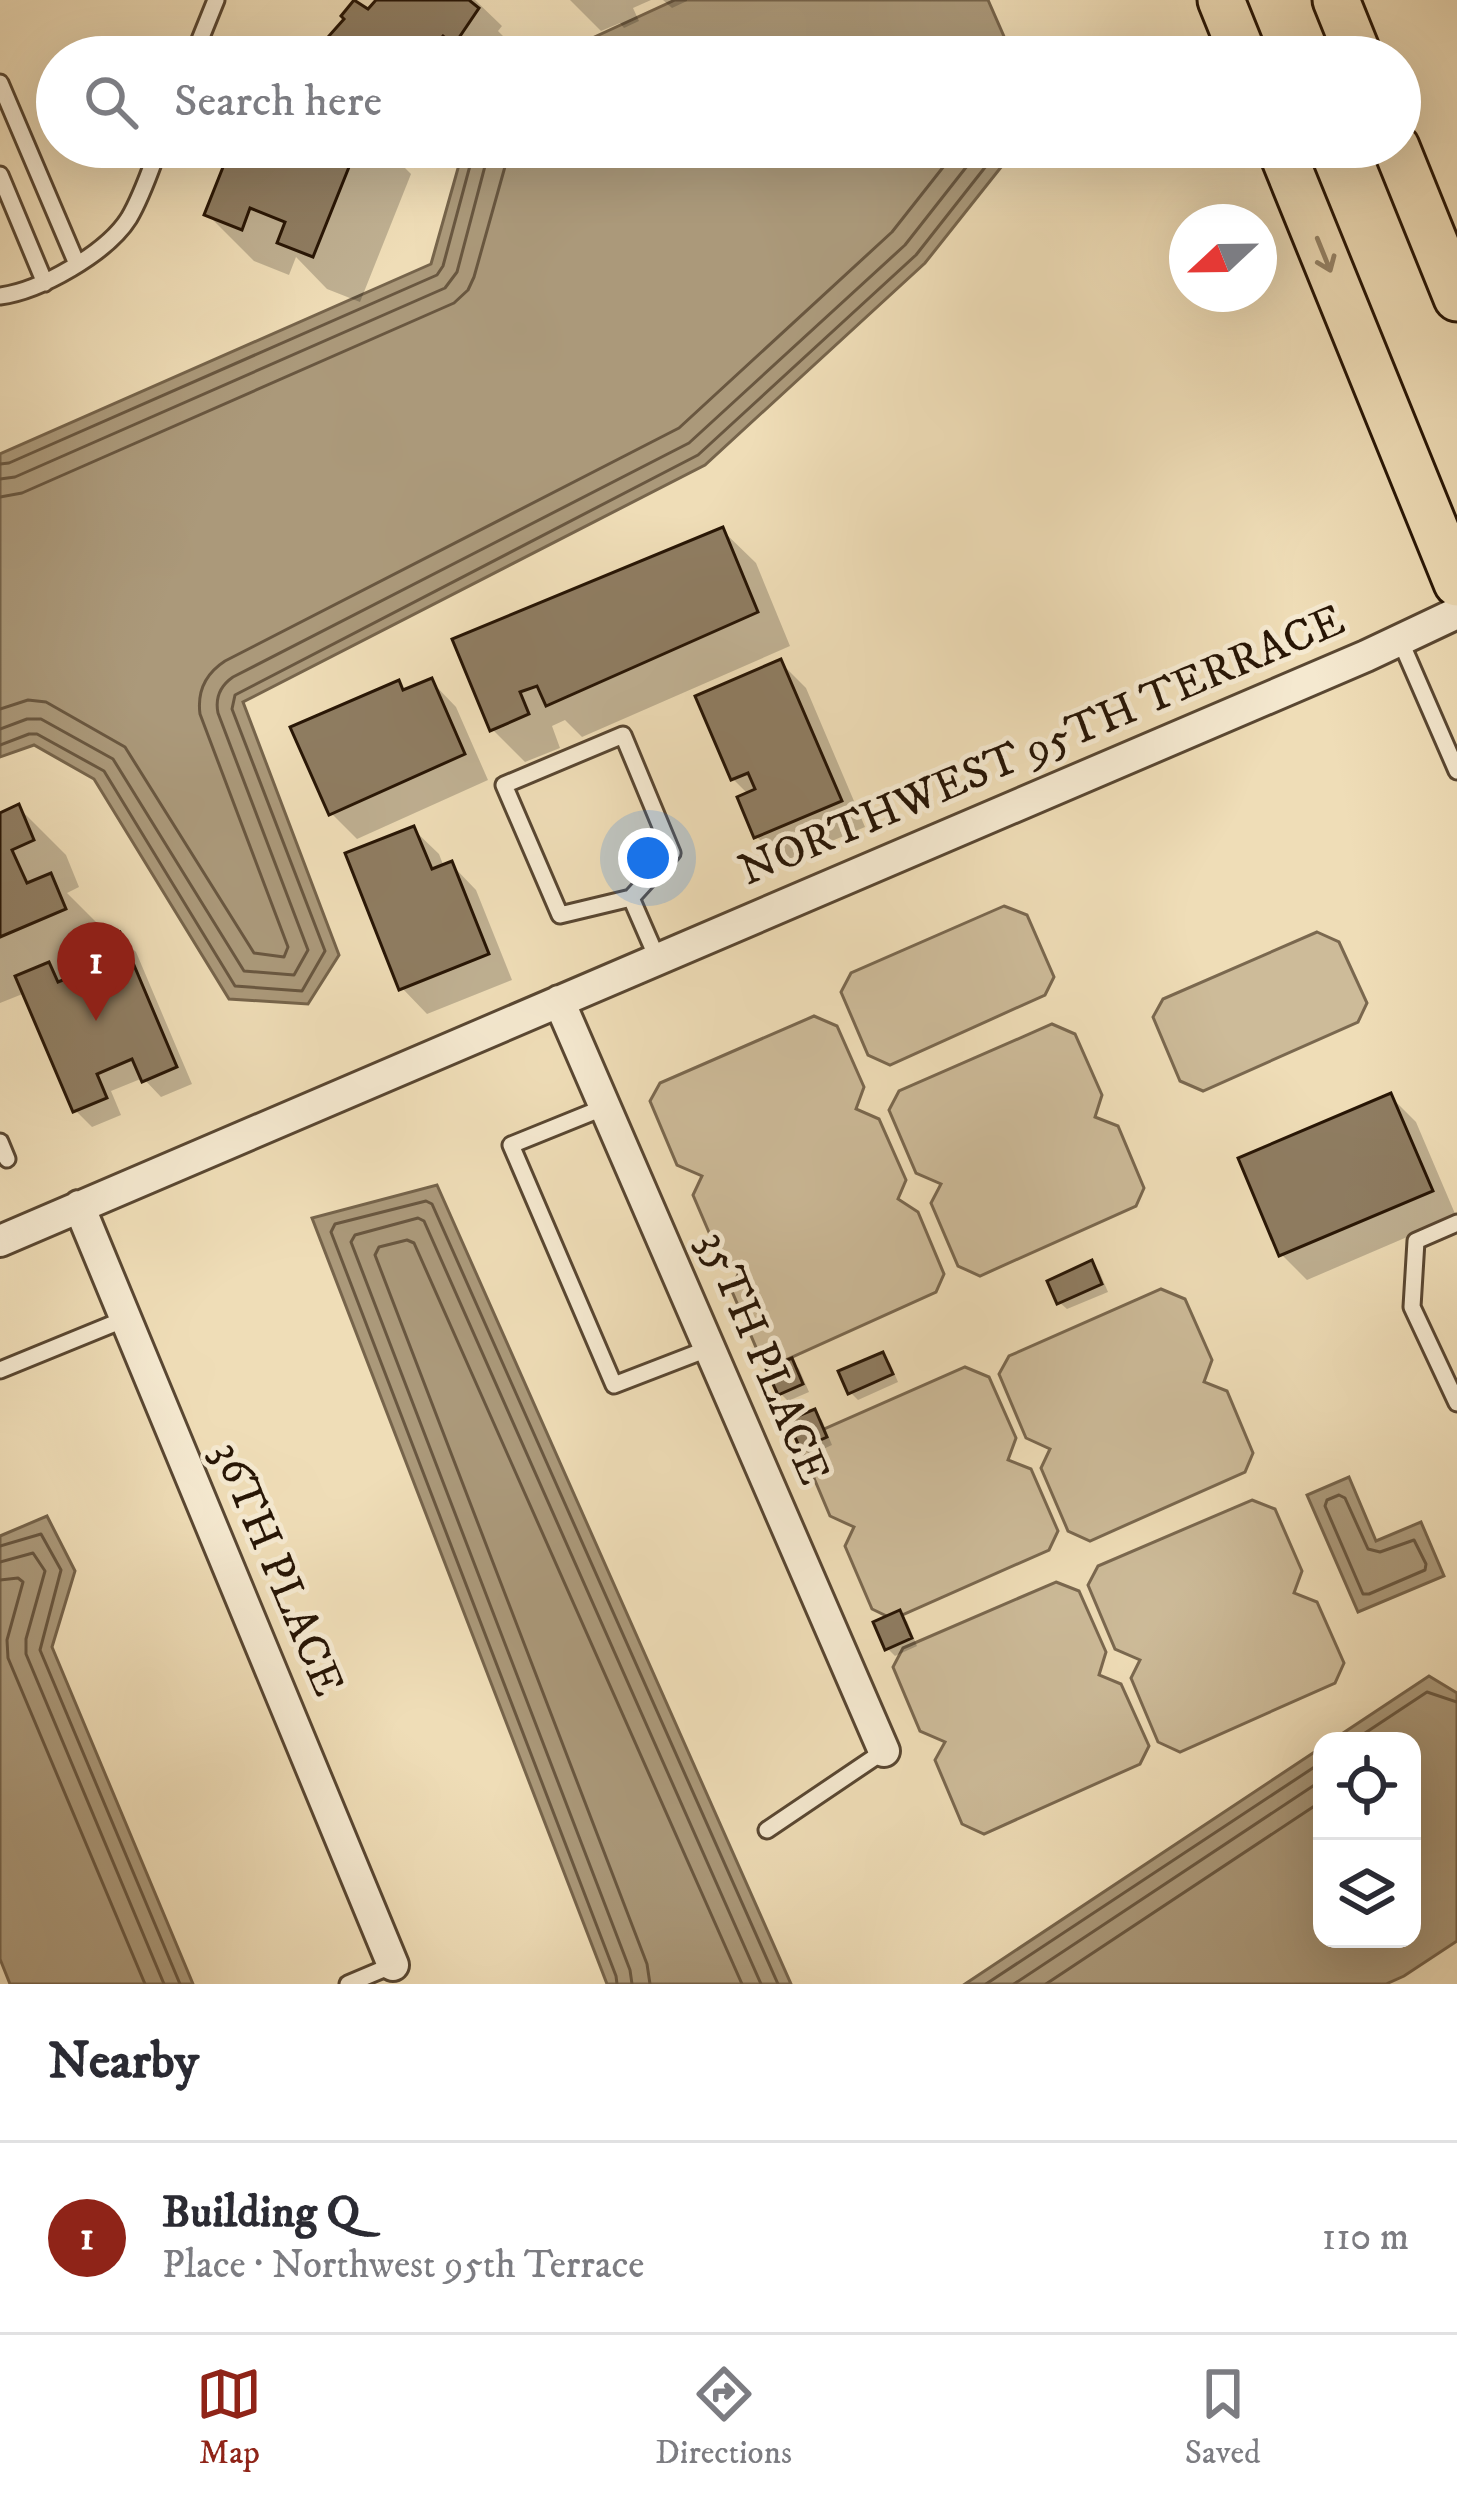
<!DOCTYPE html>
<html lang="en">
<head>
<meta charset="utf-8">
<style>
	:root { --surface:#fff; --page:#f7f7f7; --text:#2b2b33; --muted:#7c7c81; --line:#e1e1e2; --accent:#8f2418 }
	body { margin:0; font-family:"IM FELL DW Pica",serif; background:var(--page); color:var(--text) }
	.controls { position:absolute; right:36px; bottom:36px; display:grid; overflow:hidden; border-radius:24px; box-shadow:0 12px 48px #0002 }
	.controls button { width:108px; height:108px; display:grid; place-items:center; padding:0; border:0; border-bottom:3px solid var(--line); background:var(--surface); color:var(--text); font:60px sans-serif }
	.compass { position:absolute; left:1169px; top:204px; width:108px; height:108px; border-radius:50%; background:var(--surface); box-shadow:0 12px 48px #0002; rotate:248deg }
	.you { position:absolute; left:648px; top:858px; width:42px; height:42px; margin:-30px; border:9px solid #fff; border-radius:50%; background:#1a73e8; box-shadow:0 0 0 18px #1a73e833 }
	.badge { display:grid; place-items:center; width:78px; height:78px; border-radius:50%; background:var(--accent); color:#fff; font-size:39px; font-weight:700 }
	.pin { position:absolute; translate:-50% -99px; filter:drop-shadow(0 3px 6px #0008) }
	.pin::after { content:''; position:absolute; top:63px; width:42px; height:36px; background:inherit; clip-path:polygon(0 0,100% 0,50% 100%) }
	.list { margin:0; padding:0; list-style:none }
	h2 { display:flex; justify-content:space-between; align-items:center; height:156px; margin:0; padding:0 48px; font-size:51px }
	h2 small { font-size:39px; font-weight:400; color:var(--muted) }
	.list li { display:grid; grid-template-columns:78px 1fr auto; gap:36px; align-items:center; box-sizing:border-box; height:192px; padding:0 48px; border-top:3px solid var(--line) }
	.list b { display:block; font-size:45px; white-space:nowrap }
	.list p { margin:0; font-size:39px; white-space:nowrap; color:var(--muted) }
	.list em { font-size:39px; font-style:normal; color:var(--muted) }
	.icon { flex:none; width:66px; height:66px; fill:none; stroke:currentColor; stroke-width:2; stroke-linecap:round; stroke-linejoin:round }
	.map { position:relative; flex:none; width:1457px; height:1984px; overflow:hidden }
	.search { position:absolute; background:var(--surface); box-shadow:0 12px 48px #0002; left:36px; right:36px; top:36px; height:132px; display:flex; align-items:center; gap:30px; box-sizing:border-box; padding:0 42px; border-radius:66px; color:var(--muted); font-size:45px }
	.sheet { height:348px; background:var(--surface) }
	nav { display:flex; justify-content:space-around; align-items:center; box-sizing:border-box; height:168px; border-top:3px solid var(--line); background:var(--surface); font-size:33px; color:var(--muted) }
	nav a { display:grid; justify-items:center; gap:6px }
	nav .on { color:var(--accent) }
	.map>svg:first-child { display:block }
	.pitch { fill:#cdbb99; stroke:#7a684f; stroke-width:3 }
	.water { fill:#ab997a; stroke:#76644b; stroke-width:3 }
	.shadow { fill:#0003; fill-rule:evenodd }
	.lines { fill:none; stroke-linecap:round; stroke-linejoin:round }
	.shore { stroke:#695740; stroke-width:3 }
	.building { fill:#8f7d62; stroke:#271505; stroke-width:3 }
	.service-casing { stroke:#594732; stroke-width:21 }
	.minor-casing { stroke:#594732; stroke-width:36 }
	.primary-casing { stroke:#271505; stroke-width:51 }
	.service { stroke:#f5e9d0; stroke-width:15 }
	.minor { stroke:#f5e9d0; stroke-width:30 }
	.primary { stroke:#efddb7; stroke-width:45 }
	.oneway { stroke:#958367 }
	.labels { text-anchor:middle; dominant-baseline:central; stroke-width:10; stroke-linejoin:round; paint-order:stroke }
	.street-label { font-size:45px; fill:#271505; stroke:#f5e9d0 }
</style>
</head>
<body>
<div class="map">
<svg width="1457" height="1984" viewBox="0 0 1457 1984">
	<rect width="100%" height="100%" fill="#efddb7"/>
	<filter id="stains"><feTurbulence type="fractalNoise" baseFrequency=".00167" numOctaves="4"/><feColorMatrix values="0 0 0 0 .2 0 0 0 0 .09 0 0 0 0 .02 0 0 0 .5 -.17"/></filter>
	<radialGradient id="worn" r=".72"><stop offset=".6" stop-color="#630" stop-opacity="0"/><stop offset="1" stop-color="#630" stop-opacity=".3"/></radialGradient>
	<path class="pitch" d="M 1004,906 L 1027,915 L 1054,977 L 1045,995 L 890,1065 L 868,1055 L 841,992 L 851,973 Z
		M 1317,932 L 1339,942 L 1367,1003 L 1358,1022 L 1203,1091 L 1180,1081 L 1153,1017 L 1163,999 Z
		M 814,1016 L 837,1026 L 864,1087 L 856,1109 L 879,1119 L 906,1180 L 898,1199 L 918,1212 L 944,1274 L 936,1292 L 781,1362 L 758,1352 L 731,1289 L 741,1268 L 720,1258 L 693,1195 L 702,1176 L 677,1165 L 650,1101 L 660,1083 Z
		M 1052,1024 L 1075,1034 L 1102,1095 L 1095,1117 L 1118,1126 L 1144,1188 L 1136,1206 L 980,1276 L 958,1266 L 931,1203 L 941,1184 L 916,1173 L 889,1110 L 899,1091 Z
		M 1161,1289 L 1185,1299 L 1212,1360 L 1204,1382 L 1227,1391 L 1253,1453 L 1245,1472 L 1090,1541 L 1068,1531 L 1041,1468 L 1050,1449 L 1026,1438 L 999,1374 L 1009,1356 Z
		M 965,1367 L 989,1377 L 1016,1438 L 1008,1460 L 1031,1469 L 1058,1531 L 1049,1550 L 893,1619 L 872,1609 L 845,1546 L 854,1527 L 830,1516 L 803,1452 L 813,1434 Z
		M 1252,1500 L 1275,1509 L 1302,1571 L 1294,1593 L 1317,1602 L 1344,1663 L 1335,1683 L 1180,1752 L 1158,1742 L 1131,1678 L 1140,1660 L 1115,1649 L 1088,1585 L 1098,1566 Z
		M 1056,1582 L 1079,1591 L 1106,1652 L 1099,1675 L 1121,1684 L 1149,1746 L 1140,1764 L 984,1834 L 962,1824 L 935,1760 L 945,1742 L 920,1731 L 893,1667 L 903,1648 Z"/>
	<path class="water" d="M 675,0 L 988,0 L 1013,57 L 551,57 Z
		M 464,147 L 1017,147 L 925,263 L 705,465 L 243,702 L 339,955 L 308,1004 L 229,999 L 94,779 L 34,745 L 0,757 L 0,454 L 431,264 Z
		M 437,1185 L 791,1984 L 607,1984 L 312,1218 Z
		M 1349,1477 L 1376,1541 L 1421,1522 L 1444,1576 L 1358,1612 L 1307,1495 Z
		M 47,1516 L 75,1571 L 52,1647 L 193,1984 L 10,1984 L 0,1959 L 0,1536 Z
		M 1429,1676 L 1457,1693 L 1457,1941 L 1404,1976 L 1386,1984 L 965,1984 L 1322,1747 L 1322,1939 L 1412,1939 L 1412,1741 L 1331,1741 Z"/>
	<path class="shadow" d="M 380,0 L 475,0 L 502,26 L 498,31 L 524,57 L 353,57 L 368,14 Z
		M 570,0 L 651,0 L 633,8 L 639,21 L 624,28 L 620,23 L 601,31 Z
		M 663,0 L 687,0 L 687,1 L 672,8 Z
		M 234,147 L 384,147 L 411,174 L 360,302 L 327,289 L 296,257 L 289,275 L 254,261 L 207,214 Z
		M 722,530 L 756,563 L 790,646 L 582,737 L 565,720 L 552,726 L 560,748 L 525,762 L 492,729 L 456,641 Z
		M 781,663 L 806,688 L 865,827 L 782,862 L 757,837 L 749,795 L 733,779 Z
		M 431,681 L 456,707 L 488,780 L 357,839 L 331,813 L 398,683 L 407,692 Z
		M 19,808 L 66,855 L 79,887 L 67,893 L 97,923 L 105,942 L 119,936 L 136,952 L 192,1084 L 161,1097 L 143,1078 L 111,1091 L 121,1115 L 92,1127 L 75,1110 L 25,993 L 0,1003 L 0,816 ZM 94,963 L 97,969 L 66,982 L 61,977 Z
		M 413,829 L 439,854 L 444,867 L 451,864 L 476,890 L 512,980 L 427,1014 L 402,988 Z
		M 1391,1097 L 1416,1122 L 1456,1216 L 1307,1280 L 1282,1255 Z
		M 1092,1264 L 1099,1271 L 1108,1292 L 1067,1309 L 1059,1302 Z
		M 882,1355 L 890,1363 L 898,1382 L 858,1400 L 850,1392 Z
		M 791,1361 L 799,1369 L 809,1392 L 788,1401 L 780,1393 Z
		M 814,1412 L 822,1420 L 832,1445 L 810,1455 L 802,1447 Z
		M 899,1614 L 907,1621 L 917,1646 L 895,1656 L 887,1648 Z"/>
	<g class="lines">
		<path class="shore" d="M 0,464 L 9,463 L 437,275 L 443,266 L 475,147
			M 0,479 L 15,477 L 445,288 L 457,272 L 490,147
			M 0,497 L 22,493 L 454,303 L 468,290 L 474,277 L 506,163 L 508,147
			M 0,709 L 28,700 L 46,702 L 125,747 L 254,953 L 284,957 L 288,947 L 200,714 C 197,691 205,674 225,661 L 679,428 L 892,232 L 959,147
			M 0,729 L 27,719 L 41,719 L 113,759 L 244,971 L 294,975 L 308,950 L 218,713 C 215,698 220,686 233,677 L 689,443 L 905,245 L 982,147
			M 0,745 L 29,734 L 37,734 L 104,771 L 235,986 L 302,991 L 325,951 L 232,709 L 235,695 L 698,455 L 916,255 L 1001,147
			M 1339,1495 L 1345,1498 L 1368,1549 L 1380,1552 L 1414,1540 L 1426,1564 L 1425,1570 L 1369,1594 L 1363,1594 L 1325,1506 L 1327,1500 Z
			M 0,1546 L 41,1534 L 61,1570 L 40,1650 L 180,1984
			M 0,1562 L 33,1553 L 45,1571 L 26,1639 L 26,1654 L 164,1984
			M 0,1580 L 18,1578 L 23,1582 L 7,1640 L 8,1658 L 145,1984
			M 1353,1741 L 1427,1692 L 1457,1702
			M 617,1984 L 616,1976 L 331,1232 L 335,1224 L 426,1201 L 432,1204 L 778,1984
			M 632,1984 L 630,1970 L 351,1242 L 355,1235 L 418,1218 L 424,1221 L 761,1984
			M 650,1984 L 647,1964 L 375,1255 L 379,1247 L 407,1240 L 414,1243 L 742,1984
			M 986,1984 L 1322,1762
			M 1014,1984 L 1322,1780
			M 1046,1984 L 1322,1801"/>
	</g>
	<path class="building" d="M 354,0 L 368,9 L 376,0 L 469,0 L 479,8 L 454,45 L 443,36 L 424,57 L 352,57 L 328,37 L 344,19 L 341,16 Z
		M 231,147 L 357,147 L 313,257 L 277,243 L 285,222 L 250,208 L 242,230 L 204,215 Z
		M 723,527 L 758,612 L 546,706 L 537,686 L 520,692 L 529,714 L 490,731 L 452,639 Z
		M 781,659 L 842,801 L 754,838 L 737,797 L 755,789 L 748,773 L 731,780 L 695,696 Z
		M 432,678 L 465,754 L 329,815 L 290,727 L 399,680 L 403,690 Z
		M 19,804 L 34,840 L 12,850 L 27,883 L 51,873 L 66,909 L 0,937 L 0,813 Z
		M 414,826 L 432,869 L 452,861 L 489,954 L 399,990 L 345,853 Z
		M 120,932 L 177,1067 L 142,1082 L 132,1059 L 97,1074 L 107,1098 L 73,1112 L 15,976 L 49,962 L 58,982 L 93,968 L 84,947 Z
		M 1391,1093 L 1433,1191 L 1279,1256 L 1238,1158 Z
		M 1092,1260 L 1102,1284 L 1057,1304 L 1047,1281 Z
		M 883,1352 L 893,1374 L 848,1394 L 838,1371 Z
		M 792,1358 L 803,1384 L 778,1395 L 766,1369 Z
		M 815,1409 L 827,1437 L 800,1449 L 788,1420 Z
		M 900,1610 L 912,1638 L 885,1650 L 873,1622 Z"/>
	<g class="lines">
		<defs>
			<path id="service" d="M 193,57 L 216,0
				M 0,83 L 77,264
				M 0,175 L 45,283
				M 0,296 C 40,291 107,253 129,218 C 142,196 150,171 159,147
				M 1400,640 L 1457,771
				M 631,898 L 560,915 L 504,785 L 623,735 L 672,853 L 631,898 L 658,960
				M 605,1107 L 511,1145 L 614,1385 L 710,1348
				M 0,1142 L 7,1159
				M 1457,1223 L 1416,1241 L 1412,1307 L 1457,1403
				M 0,1370 L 125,1319
				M 767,1830 L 884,1751
				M 348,1984 L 393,1965"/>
			<path id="minor" d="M 559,1001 L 884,1751
				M 79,1206 L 393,1965
				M 0,1241 L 1366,656 L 1457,613"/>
			<path id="primary" d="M 1221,0 L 1244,57
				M 1336,0 L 1359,57
				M 1280,147 L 1457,583
				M 1396,147 L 1457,298"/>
		</defs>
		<use href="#service" class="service-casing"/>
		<use href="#minor" class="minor-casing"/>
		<use href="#primary" class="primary-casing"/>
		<use href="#service" class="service"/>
		<use href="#minor" class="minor"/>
		<use href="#primary" class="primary"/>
	</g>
	<defs><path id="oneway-shaft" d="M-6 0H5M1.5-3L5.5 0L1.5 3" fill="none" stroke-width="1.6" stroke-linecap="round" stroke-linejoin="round" transform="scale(3)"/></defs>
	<use class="oneway" href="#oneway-shaft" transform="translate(1324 255) rotate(68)"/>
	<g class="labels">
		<g class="street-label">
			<text transform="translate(1042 746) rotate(-23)">NORTHWEST 95TH TERRACE</text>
			<text transform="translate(763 1358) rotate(67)">35TH PLACE</text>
			<text transform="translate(277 1569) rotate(67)">36TH PLACE</text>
		</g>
	</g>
	<rect width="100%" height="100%" filter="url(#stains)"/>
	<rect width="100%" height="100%" fill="url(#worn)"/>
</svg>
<div class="controls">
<button><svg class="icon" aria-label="locate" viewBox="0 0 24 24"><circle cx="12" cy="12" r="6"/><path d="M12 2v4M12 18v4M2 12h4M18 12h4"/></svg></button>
<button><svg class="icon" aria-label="layers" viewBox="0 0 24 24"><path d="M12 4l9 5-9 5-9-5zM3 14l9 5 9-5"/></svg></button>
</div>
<svg class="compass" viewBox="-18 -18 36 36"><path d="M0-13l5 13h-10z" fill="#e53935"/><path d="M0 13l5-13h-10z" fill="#7c7c81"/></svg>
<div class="you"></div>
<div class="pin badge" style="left:96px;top:1021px">1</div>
<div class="search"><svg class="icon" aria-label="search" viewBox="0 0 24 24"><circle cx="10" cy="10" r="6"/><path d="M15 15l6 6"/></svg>Search here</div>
</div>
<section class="sheet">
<h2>Nearby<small></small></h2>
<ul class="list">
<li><span class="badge">1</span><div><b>Building Q</b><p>Place · Northwest 95th Terrace</p></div><em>110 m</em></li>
</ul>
</section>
<nav>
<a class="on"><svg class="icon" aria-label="map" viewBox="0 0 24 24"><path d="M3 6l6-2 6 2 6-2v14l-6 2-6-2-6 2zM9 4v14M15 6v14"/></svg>Map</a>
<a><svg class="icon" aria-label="directions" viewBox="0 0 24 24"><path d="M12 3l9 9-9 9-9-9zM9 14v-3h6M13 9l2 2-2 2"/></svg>Directions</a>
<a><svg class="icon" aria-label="saved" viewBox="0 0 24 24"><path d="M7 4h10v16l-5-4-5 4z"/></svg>Saved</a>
</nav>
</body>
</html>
